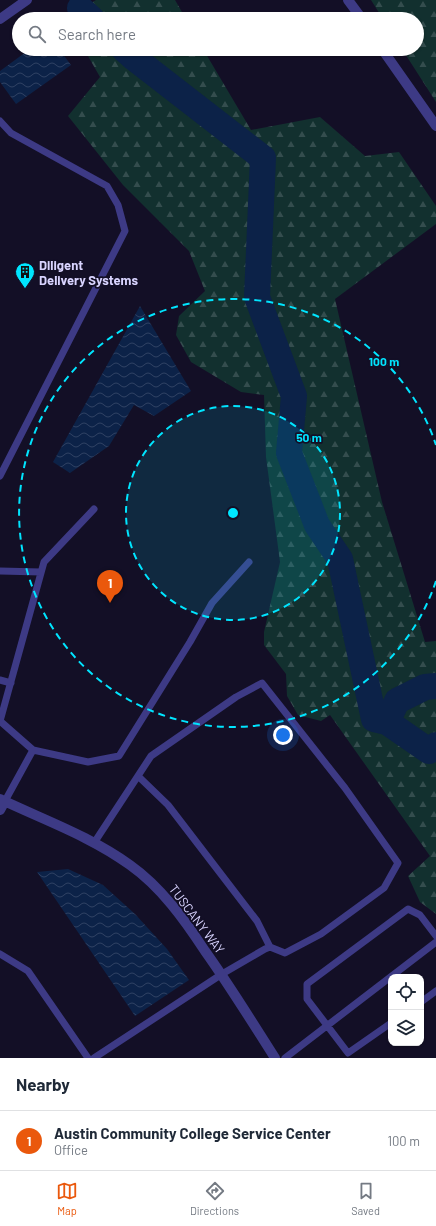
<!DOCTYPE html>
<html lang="en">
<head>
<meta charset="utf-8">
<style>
	:root { --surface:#fff; --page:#f2f2f3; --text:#1f2937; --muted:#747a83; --line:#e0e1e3; --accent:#ea580c }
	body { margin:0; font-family:Barlow,sans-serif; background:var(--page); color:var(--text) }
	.controls { position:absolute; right:12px; bottom:12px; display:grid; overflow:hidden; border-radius:8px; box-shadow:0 1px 3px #0004 }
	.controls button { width:36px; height:36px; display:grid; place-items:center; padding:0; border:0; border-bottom:1px solid var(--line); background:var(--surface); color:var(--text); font:20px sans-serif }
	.you { position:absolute; left:283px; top:735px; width:14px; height:14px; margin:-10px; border:3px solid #fff; border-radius:50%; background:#1a73e8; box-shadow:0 0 0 6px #1a73e833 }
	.badge { display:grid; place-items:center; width:26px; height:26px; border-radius:50%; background:var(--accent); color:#fff; font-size:13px; font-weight:700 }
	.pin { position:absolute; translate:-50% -33px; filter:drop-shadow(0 1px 2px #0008) }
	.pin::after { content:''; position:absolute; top:21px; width:14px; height:12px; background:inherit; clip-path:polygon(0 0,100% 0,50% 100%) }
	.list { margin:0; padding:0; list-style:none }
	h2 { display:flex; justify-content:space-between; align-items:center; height:52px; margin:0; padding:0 16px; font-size:17px }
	h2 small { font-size:13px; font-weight:400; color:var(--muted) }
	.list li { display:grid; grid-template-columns:26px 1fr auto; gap:12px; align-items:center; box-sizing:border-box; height:60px; padding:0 16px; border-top:1px solid var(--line) }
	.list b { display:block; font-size:15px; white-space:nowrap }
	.list p { margin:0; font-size:13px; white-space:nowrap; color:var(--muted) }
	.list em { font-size:13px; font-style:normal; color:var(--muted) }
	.icon { flex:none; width:22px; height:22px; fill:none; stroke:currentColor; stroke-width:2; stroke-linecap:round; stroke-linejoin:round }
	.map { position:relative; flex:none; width:436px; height:1058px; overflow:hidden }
	.search { position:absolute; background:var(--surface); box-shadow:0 1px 3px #0004; left:12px; right:12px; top:12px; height:44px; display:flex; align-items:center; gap:10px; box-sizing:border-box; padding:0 14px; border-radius:22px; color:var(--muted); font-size:15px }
	.sheet { height:112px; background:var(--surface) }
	nav { display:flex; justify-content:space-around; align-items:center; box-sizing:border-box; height:56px; border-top:1px solid var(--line); background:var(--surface); font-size:11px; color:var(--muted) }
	nav a { display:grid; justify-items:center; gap:2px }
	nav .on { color:var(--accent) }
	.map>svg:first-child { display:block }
	.forest { fill:url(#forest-firs) }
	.water { fill:url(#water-waves) }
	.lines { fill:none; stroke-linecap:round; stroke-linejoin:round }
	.river { stroke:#0c2248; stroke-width:26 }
	.service { stroke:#3d3a85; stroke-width:7 }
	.tertiary { stroke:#3d3a85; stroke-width:10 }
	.ring { fill:none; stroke:#00e5ff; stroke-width:2; stroke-dasharray:7 5 }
	.labels { text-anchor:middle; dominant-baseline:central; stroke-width:3.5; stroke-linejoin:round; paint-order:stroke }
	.poi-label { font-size:13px; font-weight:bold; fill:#d9d4ff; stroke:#130f26; text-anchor:start }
	.street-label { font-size:13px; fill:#d9d4ff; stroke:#130f26 }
	.centre { fill:#00e5ff; stroke:#130f26; stroke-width:2 }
	.ring-label { font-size:12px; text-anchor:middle; font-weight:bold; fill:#00e5ff; stroke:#130f26; stroke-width:3.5; stroke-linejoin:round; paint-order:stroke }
</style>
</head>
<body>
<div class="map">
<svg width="436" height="1058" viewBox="0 0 436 1058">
	<defs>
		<pattern id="forest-firs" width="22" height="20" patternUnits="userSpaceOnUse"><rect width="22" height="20" fill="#12302f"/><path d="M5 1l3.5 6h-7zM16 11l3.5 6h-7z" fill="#344d4e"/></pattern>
		<pattern id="water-waves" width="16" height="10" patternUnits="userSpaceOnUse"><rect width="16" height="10" fill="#0c2248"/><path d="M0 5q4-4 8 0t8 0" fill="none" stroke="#2f4163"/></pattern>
	</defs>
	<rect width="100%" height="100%" fill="#130f26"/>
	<path class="forest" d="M 96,0 L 175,0 L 186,19 L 65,19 Z
		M 371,0 L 436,0 L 436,102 L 402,49 L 417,49 L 417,19 L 383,19 Z
		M 84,49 L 203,49 L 251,130 L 320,117 L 365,156 L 399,152 L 436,206 L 436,224 L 335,299 L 382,502 L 425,642 L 436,641 L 436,914 L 420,902 L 408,876 L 430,856 L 330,715 L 321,721 L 298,715 L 287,696 L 286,674 L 264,645 L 264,632 L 280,562 L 266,457 L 264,395 L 241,392 L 191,362 L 176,335 L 179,316 L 205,291 L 189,251 L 123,185 L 68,116 L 100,77 Z"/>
	<path class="water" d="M 30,49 L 59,49 L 71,65 L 16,104 L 0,82 L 0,71 Z
		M 140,306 L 191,391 L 154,416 L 134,405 L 109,446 L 70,473 L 53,462 Z
		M 68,869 L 103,885 L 135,914 L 167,949 L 189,980 L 135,1016 L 37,872 Z"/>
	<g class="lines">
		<path class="river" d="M 80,8 L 92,19
			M 124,49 L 134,58 L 263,158 L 257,297 L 294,396 L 289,453 L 317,525 L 340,559 L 374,719 L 387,722 L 429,751 L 436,745
			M 387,722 L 397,701 L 425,687 L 436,686"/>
		<path class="service" d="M 0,121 L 11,133 L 107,186 L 118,205 L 125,231 L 0,476
			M 0,571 L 41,572
			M 0,680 L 11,683
			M 33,750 L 88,762 L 119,756 L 190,642 L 212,603 L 249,562
			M 138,776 L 168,805 L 257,921 L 270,947
			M 5,801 L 33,750 L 0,721 L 44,562 L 94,509
			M 94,843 L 151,756 L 236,697 L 262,683 L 345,788 L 398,863 L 384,888 L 321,934 L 285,953 L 270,947 L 265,949 L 222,974 L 94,1058
			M 0,954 L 28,971 L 88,1058
			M 421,1002 L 436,991
			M 391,1023 L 348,1053 L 307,999 L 307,984 L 408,909 L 420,915 L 436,936
			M 285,1058 L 436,942"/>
		<path class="tertiary" d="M 348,0 L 362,19
			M 0,19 L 27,0
			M 382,49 L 436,126
			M 0,799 C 44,820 90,836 130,865 C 161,887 184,919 205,951 C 230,986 252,1022 275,1058
			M 0,810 L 5,801"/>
	</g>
	<circle cx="233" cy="513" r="107" fill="#00e5ff" fill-opacity=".12"/>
	<g class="ring">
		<circle cx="233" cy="513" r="107"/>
		<path d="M436 581A214 214 0 1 1 436 445"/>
	</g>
	<defs>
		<symbol id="building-pin" viewBox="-11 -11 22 30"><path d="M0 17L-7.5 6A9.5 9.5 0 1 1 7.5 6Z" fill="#00e5ff" stroke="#130f26"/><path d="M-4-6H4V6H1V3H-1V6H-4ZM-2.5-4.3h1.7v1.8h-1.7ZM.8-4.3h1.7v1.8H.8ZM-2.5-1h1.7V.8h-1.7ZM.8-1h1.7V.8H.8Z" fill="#111"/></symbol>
	</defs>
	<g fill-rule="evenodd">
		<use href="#building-pin" x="14" y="261" width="22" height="30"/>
	</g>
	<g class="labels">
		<g class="poi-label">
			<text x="39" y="265">Diligent<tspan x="39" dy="15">Delivery Systems</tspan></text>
		</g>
		<g class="street-label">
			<text transform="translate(197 919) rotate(53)">TUSCANY WAY</text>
		</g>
	</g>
	<circle cx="233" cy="513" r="6" class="centre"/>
	<g class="ring-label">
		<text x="384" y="366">100 m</text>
		<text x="309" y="442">50 m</text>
	</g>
</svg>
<div class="controls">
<button><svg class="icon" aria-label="locate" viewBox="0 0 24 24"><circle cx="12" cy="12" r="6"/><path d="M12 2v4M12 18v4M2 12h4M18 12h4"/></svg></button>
<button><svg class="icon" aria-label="layers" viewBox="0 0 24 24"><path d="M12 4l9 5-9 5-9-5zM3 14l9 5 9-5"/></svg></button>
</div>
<div class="you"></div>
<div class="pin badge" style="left:110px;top:603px">1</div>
<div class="search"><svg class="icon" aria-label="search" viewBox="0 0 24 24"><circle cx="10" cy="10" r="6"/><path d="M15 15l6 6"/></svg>Search here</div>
</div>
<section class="sheet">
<h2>Nearby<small></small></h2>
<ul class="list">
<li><span class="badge">1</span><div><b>Austin Community College Service Center</b><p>Office</p></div><em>100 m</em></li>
</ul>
</section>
<nav>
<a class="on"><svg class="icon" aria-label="map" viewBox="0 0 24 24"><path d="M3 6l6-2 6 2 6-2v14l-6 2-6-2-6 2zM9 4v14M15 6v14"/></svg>Map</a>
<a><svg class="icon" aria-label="directions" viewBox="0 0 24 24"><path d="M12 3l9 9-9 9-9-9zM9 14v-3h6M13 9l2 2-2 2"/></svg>Directions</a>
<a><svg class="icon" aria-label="saved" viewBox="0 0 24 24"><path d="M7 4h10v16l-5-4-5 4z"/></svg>Saved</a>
</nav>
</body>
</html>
